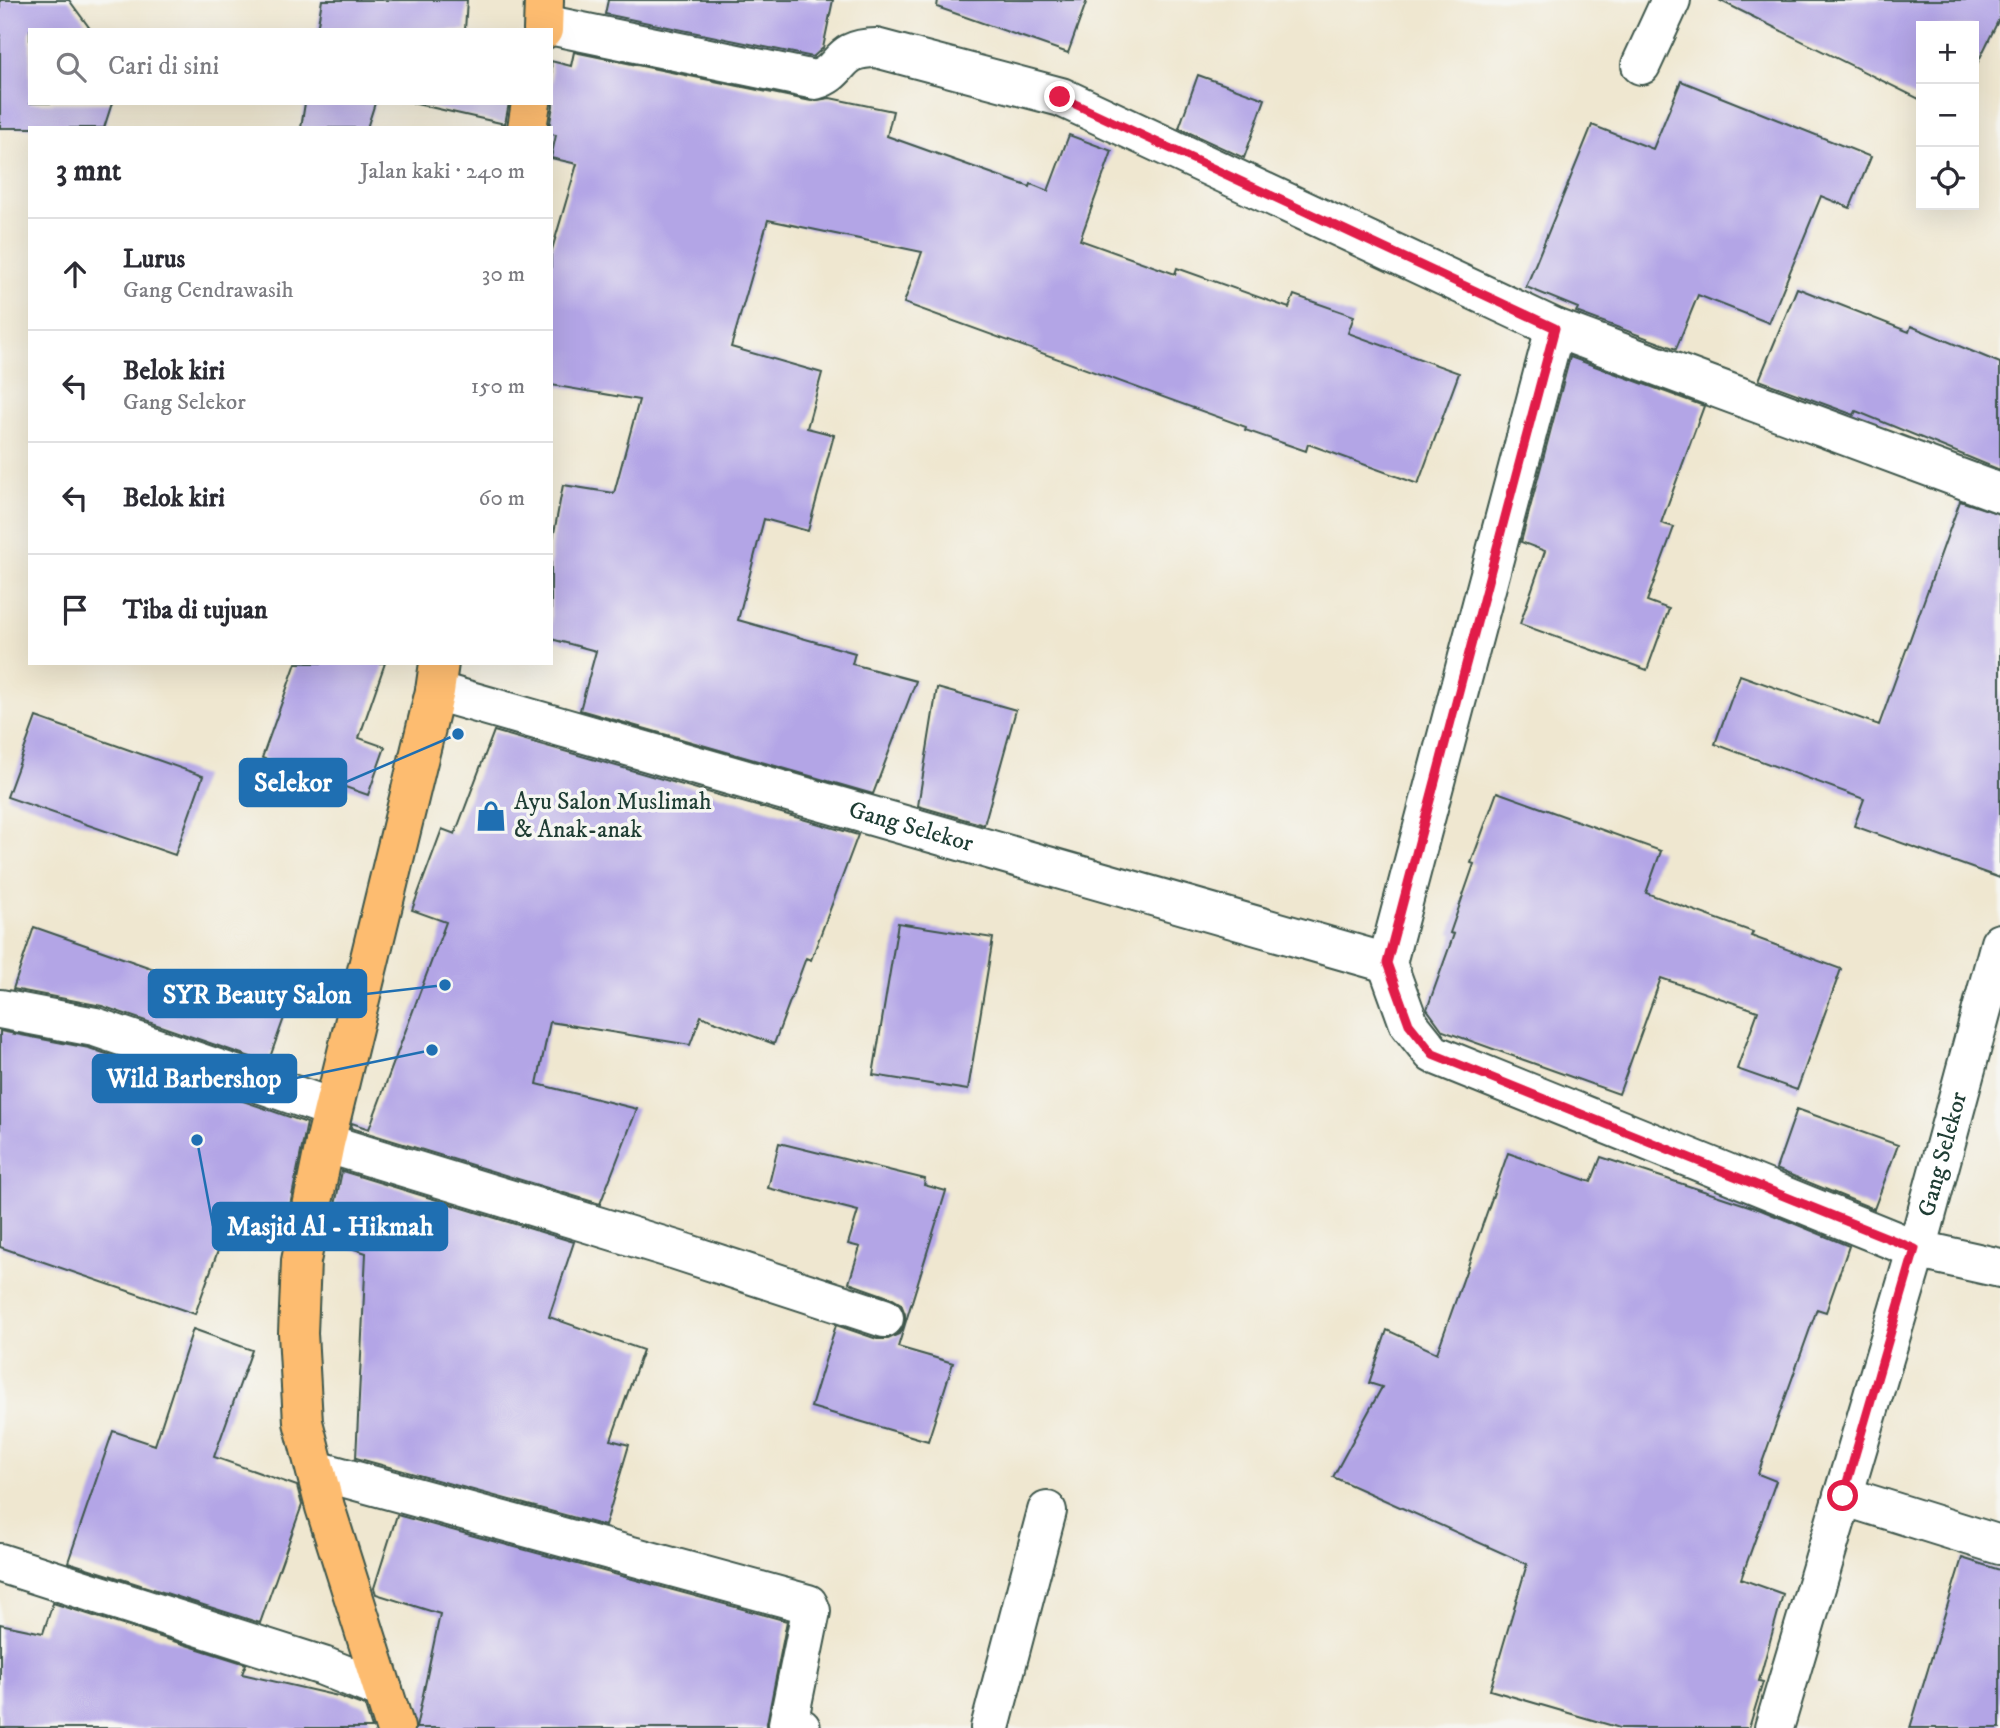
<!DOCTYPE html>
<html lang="id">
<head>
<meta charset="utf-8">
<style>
	:root { --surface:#fff; --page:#f2f2f3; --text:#2b2b33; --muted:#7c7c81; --line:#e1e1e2 }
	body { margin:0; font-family:"IM FELL DW Pica",serif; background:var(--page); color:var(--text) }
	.controls { position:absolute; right:21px; top:21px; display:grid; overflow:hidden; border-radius:0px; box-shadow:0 7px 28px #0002 }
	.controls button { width:63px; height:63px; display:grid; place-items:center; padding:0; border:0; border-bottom:2px solid var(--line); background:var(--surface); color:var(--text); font:35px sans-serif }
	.stop { position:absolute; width:21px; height:21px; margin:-16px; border:5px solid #e11d48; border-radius:50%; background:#fff }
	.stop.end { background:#e11d48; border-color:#fff; box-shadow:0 2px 7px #0008 }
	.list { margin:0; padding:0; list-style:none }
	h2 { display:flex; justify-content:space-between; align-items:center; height:91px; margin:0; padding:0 28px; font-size:30px }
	h2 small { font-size:23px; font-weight:400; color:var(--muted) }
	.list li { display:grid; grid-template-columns:46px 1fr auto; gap:21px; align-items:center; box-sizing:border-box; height:112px; padding:0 28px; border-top:2px solid var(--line) }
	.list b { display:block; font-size:26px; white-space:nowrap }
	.list p { margin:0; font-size:23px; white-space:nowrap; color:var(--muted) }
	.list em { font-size:23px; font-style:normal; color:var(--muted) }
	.icon { flex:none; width:38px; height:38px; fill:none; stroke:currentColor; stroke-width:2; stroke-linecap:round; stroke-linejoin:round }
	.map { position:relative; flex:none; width:2000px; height:1728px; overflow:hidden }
	.search { position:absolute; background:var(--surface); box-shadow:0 7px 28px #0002; left:28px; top:28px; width:525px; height:77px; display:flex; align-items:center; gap:18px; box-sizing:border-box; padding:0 24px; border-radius:0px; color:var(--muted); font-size:26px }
	.panel { position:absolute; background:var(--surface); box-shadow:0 7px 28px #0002; left:28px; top:126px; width:525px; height:539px; border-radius:0px }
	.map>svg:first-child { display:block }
	.building { fill:#b3a5e6 }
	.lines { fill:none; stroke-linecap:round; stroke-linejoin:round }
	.minor-casing { stroke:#3e564b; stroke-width:42 }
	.major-casing { stroke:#3e564b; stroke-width:42 }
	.minor { stroke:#fff; stroke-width:38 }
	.major { stroke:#fdbc6f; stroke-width:38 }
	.route { stroke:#e11d48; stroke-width:9 }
	.labels { text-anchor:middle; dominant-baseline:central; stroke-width:7; stroke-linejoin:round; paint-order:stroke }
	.poi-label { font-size:24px; fill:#1f3d34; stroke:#f6f6f2; text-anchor:start }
	.street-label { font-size:24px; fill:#1f3d34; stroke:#f6f6f2 }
	.leader { fill:none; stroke:#1f6fb2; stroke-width:2.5 }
	.callout-dot { fill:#1f6fb2; stroke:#f6f6f2; stroke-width:2.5 }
	.callout { fill:#1f6fb2; stroke:#1f6fb2; stroke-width:2.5 }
	.callout-label { font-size:26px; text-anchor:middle; font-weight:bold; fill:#fff }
</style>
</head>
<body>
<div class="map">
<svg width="2000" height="1728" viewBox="0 0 2000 1728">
	<rect width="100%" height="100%" fill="#f6f6f2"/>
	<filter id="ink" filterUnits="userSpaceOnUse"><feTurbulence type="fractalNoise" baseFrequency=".0143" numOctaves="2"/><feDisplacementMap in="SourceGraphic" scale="14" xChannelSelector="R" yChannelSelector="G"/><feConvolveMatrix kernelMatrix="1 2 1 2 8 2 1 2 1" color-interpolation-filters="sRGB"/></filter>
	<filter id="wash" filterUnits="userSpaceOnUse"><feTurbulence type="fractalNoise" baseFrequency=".00686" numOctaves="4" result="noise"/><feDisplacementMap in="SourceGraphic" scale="28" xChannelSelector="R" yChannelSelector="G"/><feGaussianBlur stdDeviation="1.57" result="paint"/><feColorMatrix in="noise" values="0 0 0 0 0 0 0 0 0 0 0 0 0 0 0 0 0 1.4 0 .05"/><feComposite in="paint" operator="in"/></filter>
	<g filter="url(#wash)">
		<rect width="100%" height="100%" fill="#efe7d0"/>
		<g id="blocks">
			<path class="building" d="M 0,0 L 69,0 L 91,30 L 30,30 L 30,103 L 112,103 L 104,128 L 0,128 Z
				M 322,0 L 467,0 L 465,30 L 317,30 Z
				M 608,0 L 833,0 L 823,48 L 813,57 L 605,14 Z
				M 938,0 L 1087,0 L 1068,53 L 937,7 Z
				M 1719,0 L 2000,0 L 2000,17 L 1977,64 L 1974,62 L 1974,26 L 1921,26 L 1921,100 Z
				M 574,52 L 811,101 L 830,98 L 893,111 L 887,136 L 1030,187 L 1031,184 L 1048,191 L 1069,135 L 1112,151 L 1080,240 L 1175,274 L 1177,268 L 1289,308 L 1294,295 L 1354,316 L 1348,333 L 1459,373 L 1418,484 L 1308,444 L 1306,451 L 1245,430 L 1246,427 L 904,303 L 922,252 L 768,220 L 731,347 L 822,373 L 807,428 L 834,435 L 808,531 L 764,519 L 738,620 L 855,653 L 852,664 L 916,681 L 873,794 L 580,710 L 596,651 L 551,639 L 551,549 L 563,485 L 614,493 L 639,400 L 551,385 L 551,253 L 577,164 L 551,158 L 556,135 L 551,134 L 551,128 L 549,128 L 553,106 L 551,61 L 571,66 Z
				M 1198,75 L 1265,99 L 1244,158 L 1179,128 Z
				M 1681,81 L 1871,157 L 1850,208 L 1821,196 L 1769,323 L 1698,295 L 1676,349 L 1576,312 L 1578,308 L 1526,287 L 1592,125 L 1653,149 Z
				M 305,103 L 375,103 L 367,128 L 301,128 Z
				M 412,103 L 509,103 L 505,124 Z
				M 1797,288 L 1909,332 L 1911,326 L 2000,363 L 2000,470 L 1856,411 L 1854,415 L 1759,380 Z
				M 1570,357 L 1704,406 L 1661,523 L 1674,527 L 1647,601 L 1669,609 L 1647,670 L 1520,624 L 1545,551 L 1521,542 Z
				M 1960,501 L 2000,514 L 2000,878 L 1854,826 L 1864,799 L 1715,744 L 1740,675 L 1879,725 Z
				M 296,663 L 385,663 L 359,738 L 385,747 L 368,795 L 262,758 Z
				M 937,688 L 1016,710 L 984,825 L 918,806 Z
				M 36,717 L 203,776 L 175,855 L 7,797 Z
				M 494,731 L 858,835 L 811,960 L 806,958 L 774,1044 L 701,1016 L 690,1045 L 550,1022 L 537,1084 L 637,1109 L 600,1204 L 351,1128 L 352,1123 L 369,1129 L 446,922 L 412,910 L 442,829 L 455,834 Z
				M 1497,792 L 1661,851 L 1646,893 L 1753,932 L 1751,936 L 1841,969 L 1797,1090 L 1737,1069 L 1758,1011 L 1661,978 L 1619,1094 L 1443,1031 L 1427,1009 L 1454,934 L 1450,933 L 1474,864 L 1471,863 Z
				M 898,923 L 993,938 L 968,1090 L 873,1075 Z
				M 34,927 L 285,1015 L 268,1063 L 102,1006 L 13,989 Z
				M 0,1031 L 89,1048 L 307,1123 L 286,1225 L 280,1223 L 274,1239 L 228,1223 L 195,1314 L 0,1247 Z
				M 1797,1109 L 1898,1145 L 1874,1209 L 1776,1169 Z
				M 779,1143 L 925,1179 L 924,1185 L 946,1191 L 898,1347 L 953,1363 L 928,1441 L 811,1407 L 836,1325 L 877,1339 L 888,1339 L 899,1334 L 905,1324 L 905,1314 L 901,1304 L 891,1298 L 849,1283 L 860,1247 L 848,1244 L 858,1211 L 768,1188 Z
				M 1508,1153 L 1591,1182 L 1601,1157 L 1761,1210 L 1849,1246 L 1826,1312 L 1817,1309 L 1758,1474 L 1776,1481 L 1741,1579 L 1783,1594 L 1759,1681 L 1763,1682 L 1749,1728 L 1620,1728 L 1490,1690 L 1527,1564 L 1333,1477 L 1382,1387 L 1369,1383 L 1387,1330 L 1437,1353 Z
				M 342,1171 L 574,1242 L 549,1317 L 643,1350 L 611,1440 L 629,1445 L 605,1526 L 356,1458 L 366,1253 L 328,1240 Z
				M 193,1329 L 252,1350 L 214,1457 L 297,1486 L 302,1505 L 260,1623 L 68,1562 L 113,1431 L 155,1445 Z
				M 397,1515 L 787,1621 L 766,1728 L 416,1728 L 440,1614 L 376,1594 L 374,1588 Z
				M 1962,1558 L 2000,1570 L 2000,1728 L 1910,1728 Z
				M 53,1603 L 246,1664 L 242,1674 L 338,1696 L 365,1706 L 372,1728 L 0,1728 L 0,1624 L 43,1633 Z"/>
		</g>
	</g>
	<g filter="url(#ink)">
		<use href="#blocks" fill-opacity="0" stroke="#3e564b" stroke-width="2"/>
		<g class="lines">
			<defs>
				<g id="minor">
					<path d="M 544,24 L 815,80 C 844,72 835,48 876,48 L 1061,97 L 1555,328 L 2000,493"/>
					<path d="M 1641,65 L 1671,0"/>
					<path d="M 1555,328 L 1387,963 L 1409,1024 L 1433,1054 L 1915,1249 L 2000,1268"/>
					<path id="s1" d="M 435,691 L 1387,963"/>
					<path d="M 0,1009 L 95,1027 L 332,1108"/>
					<path d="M 325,1143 L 676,1250 L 884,1318"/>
					<path d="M 316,1470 L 808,1604 L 811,1611 L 788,1724 L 801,1728"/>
					<path d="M 1843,1496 L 2000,1545"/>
					<path d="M 0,1563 L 323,1666 L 383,1690"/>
					<path d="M 990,1728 L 1047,1511"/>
					<path id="s2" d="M 1774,1728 L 1922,1231 L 2000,943"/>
				</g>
				<path id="major" d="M 543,30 L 544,0
					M 527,128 L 531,103
					M 395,1728 L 325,1507 L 303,1422 L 298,1333 L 301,1261 L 325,1143 L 435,691 L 439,663"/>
			</defs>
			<use href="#minor" class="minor-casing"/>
			<use href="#major" class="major-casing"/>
			<use href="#minor" class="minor"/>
			<use href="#major" class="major"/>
		</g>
	</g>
	<g class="lines" filter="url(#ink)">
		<path class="route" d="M 1060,97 L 1555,328 L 1387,963 L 1409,1024 L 1433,1054 L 1915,1249 L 1843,1496"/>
	</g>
	<defs>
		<symbol id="shop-bare" viewBox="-9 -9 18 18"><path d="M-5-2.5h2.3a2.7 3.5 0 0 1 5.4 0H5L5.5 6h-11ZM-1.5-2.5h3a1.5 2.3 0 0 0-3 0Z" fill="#1f6fb2" stroke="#f6f6f2" stroke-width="2.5" paint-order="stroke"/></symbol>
	</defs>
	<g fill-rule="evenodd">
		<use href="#shop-bare" x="469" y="794" width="44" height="44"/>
	</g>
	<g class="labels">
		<g class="poi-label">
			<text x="514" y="802">Ayu Salon Muslimah<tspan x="514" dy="28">&amp; Anak-anak</tspan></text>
		</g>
		<g class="street-label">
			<text stroke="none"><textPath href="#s1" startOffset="495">Gang Selekor</textPath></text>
			<text stroke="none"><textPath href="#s2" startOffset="598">Gang Selekor</textPath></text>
		</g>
	</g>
	<path class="leader" d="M458 734L346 782M445 985L366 994M432 1050L296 1078M197 1140L213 1226"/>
	<g class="callout-dot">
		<circle cx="458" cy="734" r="7"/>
		<circle cx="445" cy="985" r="7"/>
		<circle cx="432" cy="1050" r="7"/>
		<circle cx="197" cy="1140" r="7"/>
	</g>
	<g class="callout">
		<rect x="240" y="759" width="106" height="47" rx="7"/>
		<rect x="149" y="970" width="217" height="47" rx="7"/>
		<rect x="93" y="1055" width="203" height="47" rx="7"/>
		<rect x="213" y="1203" width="234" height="47" rx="7"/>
	</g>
	<g class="callout-label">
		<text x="293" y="791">Selekor</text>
		<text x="257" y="1003">SYR Beauty Salon</text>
		<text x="194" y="1087">Wild Barbershop</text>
		<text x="330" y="1235">Masjid Al - Hikmah</text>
	</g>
</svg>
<div class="controls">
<button>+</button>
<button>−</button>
<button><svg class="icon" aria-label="locate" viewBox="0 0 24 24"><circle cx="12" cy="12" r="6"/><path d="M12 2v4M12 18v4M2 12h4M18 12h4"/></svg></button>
</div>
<div class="stop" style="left:1843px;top:1496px"></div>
<div class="stop end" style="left:1060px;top:97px"></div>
<div class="search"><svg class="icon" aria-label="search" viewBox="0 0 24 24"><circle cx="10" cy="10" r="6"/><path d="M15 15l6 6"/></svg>Cari di sini</div>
<section class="panel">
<h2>3 mnt<small>Jalan kaki · 240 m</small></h2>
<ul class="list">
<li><svg class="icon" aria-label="ahead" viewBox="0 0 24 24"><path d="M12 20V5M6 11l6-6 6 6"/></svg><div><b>Lurus</b><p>Gang Cendrawasih</p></div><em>30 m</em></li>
<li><svg class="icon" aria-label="left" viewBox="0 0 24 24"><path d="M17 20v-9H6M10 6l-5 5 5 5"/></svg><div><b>Belok kiri</b><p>Gang Selekor</p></div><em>150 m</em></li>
<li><svg class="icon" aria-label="left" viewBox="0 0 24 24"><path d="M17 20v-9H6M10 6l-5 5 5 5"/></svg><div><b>Belok kiri</b></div><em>60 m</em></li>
<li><svg class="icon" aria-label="arrive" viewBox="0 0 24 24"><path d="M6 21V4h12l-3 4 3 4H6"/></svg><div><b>Tiba di tujuan</b></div></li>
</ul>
</section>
</div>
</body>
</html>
